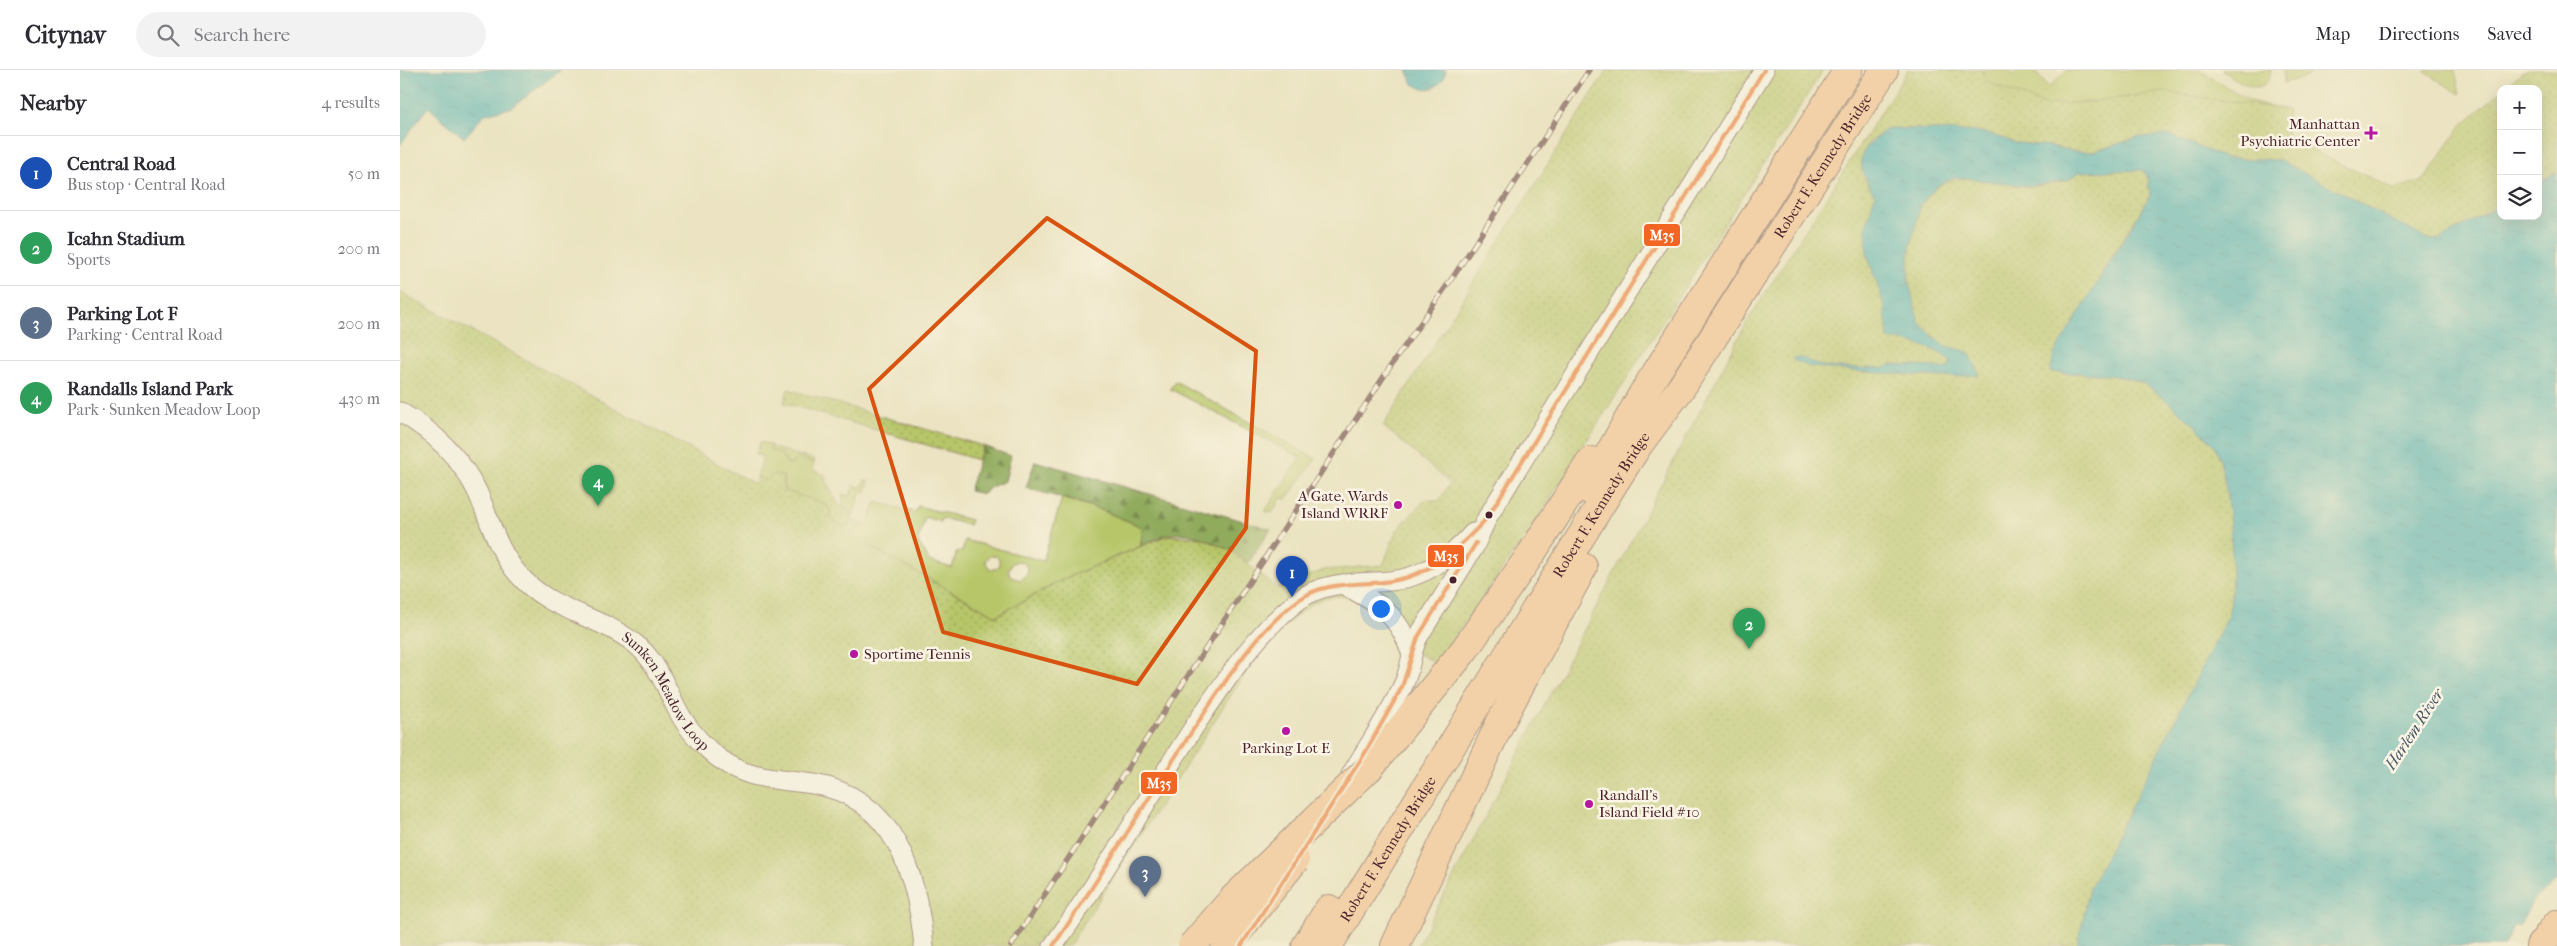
<!DOCTYPE html>
<html lang="en">
<head>
<meta charset="utf-8">
<style>
	:root { --surface:#fff; --page:#f2f2f3; --text:#2b2b33; --muted:#7c7c81; --line:#e1e1e2; --accent:#b5179e }
	body { margin:0; font-family:"IM FELL French Canon",serif; background:var(--page); color:var(--text) }
	.controls { position:absolute; right:15px; top:15px; display:grid; overflow:hidden; border-radius:10px; box-shadow:0 5px 20px #0002 }
	.controls button { width:45px; height:45px; display:grid; place-items:center; padding:0; border:0; border-bottom:1px solid var(--line); background:var(--surface); color:var(--text); font:25px sans-serif }
	.you { position:absolute; left:980px; top:538px; width:18px; height:18px; margin:-12px; border:4px solid #fff; border-radius:50%; background:#1a73e8; box-shadow:0 0 0 8px #1a73e833 }
	.badge { display:grid; place-items:center; width:32px; height:32px; border-radius:50%; background:var(--accent); color:#fff; font-size:16px; font-weight:700 }
	.pin { position:absolute; translate:-50% -41px; filter:drop-shadow(0 1px 2px #0008) }
	.pin::after { content:''; position:absolute; top:26px; width:18px; height:15px; background:inherit; clip-path:polygon(0 0,100% 0,50% 100%) }
	.list { margin:0; padding:0; list-style:none }
	h2 { display:flex; justify-content:space-between; align-items:center; height:65px; margin:0; padding:0 20px; font-size:21px }
	h2 small { font-size:16px; font-weight:400; color:var(--muted) }
	.list li { display:grid; grid-template-columns:32px 1fr auto; gap:15px; align-items:center; box-sizing:border-box; height:75px; padding:0 20px; border-top:1px solid var(--line) }
	.list b { display:block; font-size:19px; white-space:nowrap }
	.list p { margin:0; font-size:16px; white-space:nowrap; color:var(--muted) }
	.list em { font-size:16px; font-style:normal; color:var(--muted) }
	.icon { flex:none; width:28px; height:28px; fill:none; stroke:currentColor; stroke-width:2; stroke-linecap:round; stroke-linejoin:round }
	.map { position:relative; flex:none; width:2157px; height:876px; overflow:hidden }
	header { display:flex; align-items:center; gap:30px; box-sizing:border-box; height:70px; padding:0 25px; background:var(--surface); border-bottom:1px solid var(--line) }
	header strong { font-size:24px }
	nav { display:flex; gap:28px; margin-inline-start:auto; font-size:18px }
	.search { width:350px; height:45px; background:var(--page); display:flex; align-items:center; gap:12px; box-sizing:border-box; padding:0 18px; border-radius:28px; color:var(--muted); font-size:19px }
	main { display:flex }
	aside { flex:1; background:var(--surface) }
	.map>svg:first-child { display:block }
	.grass { fill:#b7c669; stroke:#80724a; fill-rule:evenodd }
	.forest { fill:url(#forest-firs); stroke:#6e6544 }
	.park { fill:url(#park-dots); stroke:#80724a }
	.water { fill:url(#water-ripples); stroke:#456674 }
	.lines { fill:none; stroke-linecap:round; stroke-linejoin:round }
	.minor-casing { stroke:#623c42; stroke-width:21 }
	.highway-casing { stroke:#623c42; stroke-width:30 }
	.minor { stroke:#fff; stroke-width:19 }
	.highway { stroke:#fabb8b; stroke-width:28 }
	.rail-casing { stroke:#4a1f2b; stroke-width:5.5 }
	.rail { stroke:#fcf5e5; stroke-width:4; stroke-dasharray:11; stroke-linecap:butt }
	.highway-bridge-casing { stroke:#623c42; stroke-width:30; stroke-linecap:butt }
	.highway-bridge { stroke:#fabb8b; stroke-width:28 }
	.bus-1-casing { stroke:#fcf5e5; stroke-width:8 }
	.bus-1 { stroke:#f26522; stroke-width:4 }
	.marked { fill:none; stroke:#d8530f; stroke-width:4; stroke-linejoin:round }
	.poi-dot { fill:#b5179e; stroke:#fcf5e5; stroke-width:2 }
	.bus-dot { fill:#4a1f2b; stroke:#fcf5e5; stroke-width:2 }
	.labels { text-anchor:middle; dominant-baseline:central; stroke-width:5; stroke-linejoin:round; paint-order:stroke }
	.poi-label { font-size:15px; fill:#4a1f2b; stroke:#fcf5e5; text-anchor:end }
	.street-label { font-size:15px; fill:#4a1f2b; stroke:#fcf5e5 }
	.water-label { font-size:16px; font-style:italic; fill:#465866; stroke:#fcf5e5 }
	.line-badge { stroke:#fcf5e5; stroke-width:2 }
	.badge-label { font-size:14px; text-anchor:middle; font-weight:bold; fill:#fff }
</style>
</head>
<body>
<header>
<strong>Citynav</strong>
<div class="search"><svg class="icon" aria-label="search" viewBox="0 0 24 24"><circle cx="10" cy="10" r="6"/><path d="M15 15l6 6"/></svg>Search here</div>
<nav><a>Map</a><a>Directions</a><a>Saved</a></nav>
</header>
<main>
<aside>
<h2>Nearby<small>4 results</small></h2>
<ul class="list">
<li><span class="badge" style="background:#1a4fb4">1</span><div><b>Central Road</b><p>Bus stop · Central Road</p></div><em>50 m</em></li>
<li><span class="badge" style="background:#2e9e5b">2</span><div><b>Icahn Stadium</b><p>Sports</p></div><em>200 m</em></li>
<li><span class="badge" style="background:#5c6f8a">3</span><div><b>Parking Lot F</b><p>Parking · Central Road</p></div><em>200 m</em></li>
<li><span class="badge" style="background:#2e9e5b">4</span><div><b>Randalls Island Park</b><p>Park · Sunken Meadow Loop</p></div><em>430 m</em></li>
</ul>
</aside>
<div class="map">
<svg width="2157" height="876" viewBox="0 0 2157 876">
	<defs>
		<pattern id="forest-firs" width="22" height="20" patternUnits="userSpaceOnUse" patternTransform="scale(1.25)"><rect width="22" height="20" fill="#91ab5d"/><path d="M5 1l3.5 6h-7zM16 11l3.5 6h-7z" fill="#788b4d"/></pattern>
		<pattern id="park-dots" width="8" height="8" patternUnits="userSpaceOnUse" patternTransform="scale(1.25)"><rect width="8" height="8" fill="#b7c669"/><path d="M2 2h.1M6 6h.1" fill="none" stroke="#97a057" stroke-width="1.8" stroke-linecap="round"/></pattern>
		<pattern id="water-ripples" width="26" height="14" patternUnits="userSpaceOnUse" patternTransform="scale(1.25)"><rect width="26" height="14" fill="#40aebe"/><path d="M2 4q2-2 4 0t4 0M15 11q2-2 4 0t4 0" fill="none" stroke="#388d9b"/></pattern>
	</defs>
	<rect width="100%" height="100%" fill="#fcf5e5"/>
	<filter id="ink" filterUnits="userSpaceOnUse"><feTurbulence type="fractalNoise" baseFrequency=".02" numOctaves="2"/><feDisplacementMap in="SourceGraphic" scale="10" xChannelSelector="R" yChannelSelector="G"/><feConvolveMatrix kernelMatrix="1 2 1 2 8 2 1 2 1" color-interpolation-filters="sRGB"/></filter>
	<filter id="wash" filterUnits="userSpaceOnUse"><feTurbulence type="fractalNoise" baseFrequency=".0096" numOctaves="4" result="noise"/><feDisplacementMap in="SourceGraphic" scale="20" xChannelSelector="R" yChannelSelector="G"/><feGaussianBlur stdDeviation="1.12" result="paint"/><feColorMatrix in="noise" values="0 0 0 0 0 0 0 0 0 0 0 0 0 0 0 0 0 1.4 0 .05"/><feComposite in="paint" operator="in"/></filter>
	<g filter="url(#wash)">
		<rect width="100%" height="100%" fill="#ebe3c1"/>
		<path class="grass" d="M 1582,0 L 1608,0 L 1614,5 L 1618,0 L 1637,0 L 1635,2 L 1649,17 L 1667,0 L 1799,0 L 1850,31 L 1888,40 L 1765,22 L 1688,32 L 1645,35 L 1586,12 Z
			M 1821,0 L 1871,0 C 1867,33 1836,9 1821,0 Z
			M 1883,0 L 1916,0 L 1908,6 L 1884,13 Z
			M 2025,0 L 2055,0 L 2060,24 L 2025,2 Z
			M 775,311 L 916,389 L 886,429 L 881,428 L 872,443 L 865,441 L 900,387 L 770,319 Z
			M 360,372 L 371,375 L 370,380 L 381,384 L 386,392 L 397,388 L 414,393 L 413,400 L 425,405 L 425,409 L 438,434 L 449,441 L 452,450 L 448,456 L 442,457 L 430,448 L 430,439 L 423,433 L 385,421 L 383,406 L 369,409 L 367,411 L 357,407 L 363,387 L 356,385 Z
			M 662,428 L 709,442 L 742,457 L 741,476 L 666,508 L 596,546 L 449,465 L 459,457 L 467,455 L 476,432 L 515,442 L 518,436 L 571,450 L 569,455 L 542,448 L 541,452 L 525,447 L 518,471 L 529,491 L 552,498 L 557,481 L 562,482 L 565,470 L 643,491 ZM 589,486 L 596,486 L 599,489 L 599,496 L 595,499 L 590,500 L 585,491 ZM 618,491 C 625,492 629,497 627,504 L 620,510 L 611,507 L 608,501 L 612,493 Z"/>
		<path class="forest" d="M 583,376 L 611,386 L 605,411 L 591,417 L 583,424 L 569,421 Z
			M 635,391 L 871,459 L 848,494 C 829,479 793,458 767,465 C 758,467 750,472 741,476 L 742,457 L 691,436 L 626,418 Z"/>
		<path class="park" d="M 1207,0 L 1423,0 L 1130,460 L 1036,593 L 1001,575 L 991,551 L 950,527 L 937,526 L 924,528 L 911,534 L 887,554 L 863,579 L 835,619 L 669,876 L 0,876 L 0,222 L 355,414 L 357,407 L 367,411 L 374,404 L 383,406 L 383,420 L 423,433 L 430,439 L 430,448 L 442,457 L 448,456 L 452,450 L 449,441 L 443,436 L 443,424 L 450,426 L 453,416 L 461,417 L 465,410 L 469,411 L 466,422 L 461,421 L 452,450 L 467,455 L 459,457 L 449,465 L 596,546 L 666,508 L 768,465 L 802,468 L 832,481 L 877,518 L 924,500 L 983,495 L 996,461 L 1026,429 L 1039,431 L 1050,413 L 983,356 Z
			M 1508,0 L 1582,0 L 1587,12 L 1645,35 L 1688,32 L 1765,22 L 1888,40 L 1886,68 L 1994,119 L 2024,110 L 2060,57 L 2101,21 L 2101,134 L 2039,170 L 2027,169 L 1880,90 L 1825,88 L 1770,65 L 1739,67 L 1692,82 L 1671,81 L 1650,76 L 1616,73 L 1583,62 L 1488,58 L 1467,74 L 1461,103 L 1475,125 L 1466,157 L 1467,183 L 1485,238 L 1488,269 C 1511,272 1533,276 1551,291 L 1547,300 L 1537,297 L 1490,295 L 1486,301 L 1543,307 L 1580,305 L 1569,282 C 1551,279 1528,270 1519,252 C 1502,220 1505,135 1540,115 C 1567,100 1599,116 1628,116 C 1639,116 1660,114 1669,109 C 1673,107 1675,104 1679,102 C 1684,100 1735,100 1743,100 L 1748,107 L 1750,126 L 1707,194 L 1651,301 C 1680,306 1717,301 1744,314 C 1756,320 1809,366 1815,377 C 1830,406 1837,515 1828,546 L 1690,818 L 1677,876 L 1017,876 L 1348,250 Z
			M 2124,0 L 2157,0 L 2157,102 L 2138,113 L 2138,19 L 2103,19 Z
			M 388,319 L 583,376 L 578,390 L 384,333 Z
			M 371,377 L 415,390 L 414,393 L 397,388 L 393,394 L 389,395 L 381,384 L 370,380 Z"/>
		<path class="water" d="M 0,0 L 161,0 L 111,38 L 85,44 L 64,68 L 28,37 L 0,75 Z
			M 1007,0 L 1046,0 C 1043,18 1028,24 1013,14 Z
			M 1488,58 L 1583,62 L 1616,73 L 1650,76 L 1671,81 L 1692,82 L 1739,67 L 1770,65 L 1825,88 L 1880,90 L 2027,169 L 2039,170 L 2101,134 L 2101,146 L 2138,146 L 2138,113 L 2157,102 L 2157,812 L 2133,830 L 2119,857 L 2114,855 L 2104,876 L 1677,876 L 1690,818 L 1828,546 C 1837,515 1830,406 1815,377 C 1809,366 1756,320 1744,314 C 1720,302 1678,304 1650,302 L 1654,284 L 1750,126 L 1748,107 L 1742,100 L 1679,102 L 1669,110 L 1629,116 L 1556,107 L 1537,116 L 1521,134 L 1510,177 L 1508,210 L 1519,253 L 1543,275 L 1569,282 L 1580,305 L 1543,307 L 1451,301 L 1411,297 L 1393,290 L 1393,288 C 1405,286 1408,292 1419,295 C 1440,300 1465,298 1486,298 L 1490,295 L 1537,297 L 1547,299 L 1551,291 C 1533,276 1511,272 1488,269 L 1485,238 L 1467,183 L 1466,157 L 1475,125 C 1454,90 1456,83 1488,58 Z"/>
	</g>
	<g filter="url(#ink)">
		<g class="lines">
			<defs>
				<g id="minor">
					<path id="s1" d="M 0,342 C 33,361 60,387 77,421 C 90,450 97,480 118,504 C 152,544 202,544 240,578 C 258,595 266,618 277,639 C 285,655 296,668 309,680 C 342,711 373,708 413,714 C 495,727 517,805 524,876"/>
					<path d="M 942,514 C 976,532 998,542 1011,582"/>
					<path d="M 951,705 C 969,674 991,643 1005,611 C 1011,596 1011,581 1018,567 L 1074,477 L 1087,448 L 1364,0"/>
					<path d="M 653,876 C 706,803 750,723 800,648 C 830,604 857,562 899,530 C 925,510 959,514 990,511 C 1023,508 1052,487 1073,463"/>
				</g>
				<g id="highway">
					<path d="M 1189,420 L 1242,325 L 1448,0"/>
					<path d="M 970,697 L 1065,579 L 1131,484 L 1191,391"/>
					<path d="M 906,876 L 929,839"/>
					<path id="s2" d="M 928,876 L 1214,413 L 1239,374 L 1281,318 L 1484,0"/>
					<path d="M 995,876 L 1101,651 L 1183,497"/>
					<path d="M 2140,876 L 2157,854"/>
				</g>
			</defs>
			<use href="#minor" class="minor-casing"/>
			<use href="#highway" class="highway-casing"/>
			<use href="#minor" class="minor"/>
			<use href="#highway" class="highway"/>
			<defs>
				<path id="rail" d="M 611,876 L 992,294 L 1055,204 L 1189,0"/>
			</defs>
			<use href="#rail" class="rail-casing"/>
			<use href="#rail" class="rail"/>
			<defs>
				<path id="highway-bridge" d="M 792,876 L 833,829 L 970,697
					M 826,876 L 895,790"/>
			</defs>
			<use href="#highway-bridge" class="highway-bridge-casing"/>
			<use href="#highway-bridge" class="highway-bridge"/>
			<defs>
				<path id="bus-1" d="M 653,876 C 704,803 749,725 799,651 C 828,607 857,560 900,529 C 927,510 960,516 991,511 C 1032,505 1060,477 1087,448 L 1364,0
					M 841,876 L 965,683 L 1002,617 L 1018,567 L 1076,473"/>
			</defs>
			<use href="#bus-1" class="bus-1-casing"/>
			<use href="#bus-1" class="bus-1"/>
		</g>
	</g>
	<path d="M0 0H2157V876H0ZM 647,148 L 856,281 L 846,458 L 737,614 L 543,562 L 469,319 Z" fill="#ebe3c1" fill-opacity=".55" fill-rule="evenodd"/>
	<path class="marked" d="M 647,148 L 856,281 L 846,458 L 737,614 L 543,562 L 469,319 Z"/>
	<g class="poi-dot">
		<path d="M1968.5 55.5h5v5h5v5h-5v5h-5v-5h-5v-5h5z"/>
		<circle cx="998" cy="435" r="5"/>
		<circle cx="454" cy="584" r="5"/>
		<circle cx="886" cy="661" r="5"/>
		<circle cx="1189" cy="734" r="5"/>
	</g>
	<g class="bus-dot">
		<circle cx="1089" cy="445" r="4.5"/>
		<circle cx="1053" cy="510" r="4.5"/>
	</g>
	<g class="labels">
		<g class="poi-label">
			<text x="1960" y="54">Manhattan<tspan x="1960" dy="17">Psychiatric Center</tspan></text>
			<text x="988" y="426">A Gate, Wards<tspan x="988" dy="17">Island WRRF</tspan></text>
			<text x="464" y="584" text-anchor="start">Sportime Tennis</text>
			<text x="886" y="678" text-anchor="middle">Parking Lot E</text>
			<text x="1199" y="725" text-anchor="start">Randall's<tspan x="1199" dy="17">Island Field #10</tspan></text>
		</g>
		<g class="street-label">
			<text stroke="none"><textPath href="#s2" startOffset="924">Robert F. Kennedy Bridge</textPath></text>
			<text stroke="none"><textPath href="#s2" startOffset="519">Robert F. Kennedy Bridge</textPath></text>
			<text stroke="none"><textPath href="#s1" startOffset="399">Sunken Meadow Loop</textPath></text>
			<text stroke="none"><textPath href="#s2" startOffset="114">Robert F. Kennedy Bridge</textPath></text>
		</g>
		<g class="water-label">
			<text transform="translate(2014 659) rotate(-57)">Harlem River</text>
		</g>
	</g>
	<g class="line-badge">
		<rect x="1243" y="153" width="38" height="24" rx="5" fill="#f26522"/>
		<rect x="1027" y="474" width="38" height="24" rx="5" fill="#f26522"/>
		<rect x="740" y="701" width="38" height="24" rx="5" fill="#f26522"/>
	</g>
	<g class="badge-label">
		<text x="1262" y="170">M35</text>
		<text x="1046" y="491">M35</text>
		<text x="759" y="718">M35</text>
	</g>
</svg>
<div class="controls">
<button>+</button>
<button>−</button>
<button><svg class="icon" aria-label="layers" viewBox="0 0 24 24"><path d="M12 4l9 5-9 5-9-5zM3 14l9 5 9-5"/></svg></button>
</div>
<div class="you"></div>
<div class="pin badge" style="left:892px;top:527px;background:#1a4fb4">1</div>
<div class="pin badge" style="left:1349px;top:579px;background:#2e9e5b">2</div>
<div class="pin badge" style="left:745px;top:827px;background:#5c6f8a">3</div>
<div class="pin badge" style="left:198px;top:436px;background:#2e9e5b">4</div>
</div>
</main>
</body>
</html>
